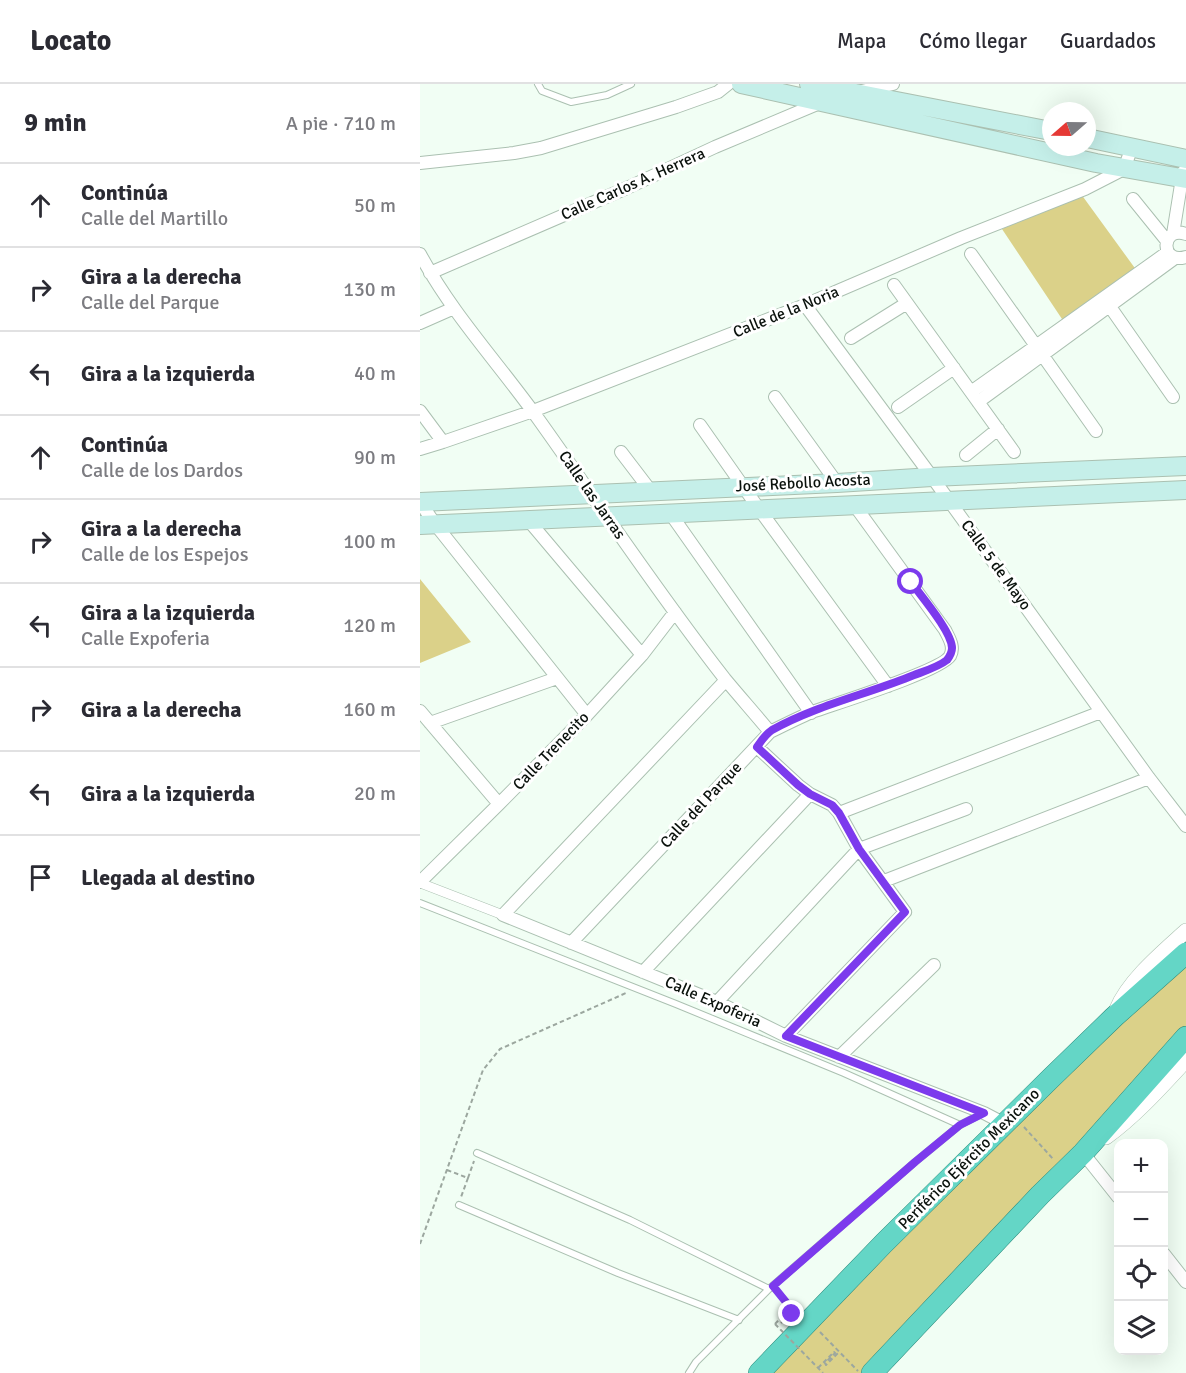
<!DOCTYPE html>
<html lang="es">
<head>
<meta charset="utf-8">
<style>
	:root { --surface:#fff; --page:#f2f2f3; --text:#2b2b33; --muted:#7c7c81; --line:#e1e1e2 }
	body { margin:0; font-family:Signika,sans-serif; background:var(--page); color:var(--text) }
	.controls { position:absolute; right:18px; bottom:18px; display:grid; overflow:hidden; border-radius:12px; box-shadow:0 6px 24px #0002 }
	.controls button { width:54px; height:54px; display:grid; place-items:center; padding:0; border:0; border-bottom:2px solid var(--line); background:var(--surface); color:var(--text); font:30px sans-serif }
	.compass { position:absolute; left:622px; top:18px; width:54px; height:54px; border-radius:50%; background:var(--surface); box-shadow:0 6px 24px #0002; rotate:250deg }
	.stop { position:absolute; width:18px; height:18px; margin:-14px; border:4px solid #7c3aed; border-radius:50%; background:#fff }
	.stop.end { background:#7c3aed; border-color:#fff; box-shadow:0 2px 6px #0008 }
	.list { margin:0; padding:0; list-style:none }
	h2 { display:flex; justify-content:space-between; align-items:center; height:78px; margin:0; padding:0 24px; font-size:26px }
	h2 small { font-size:20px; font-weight:400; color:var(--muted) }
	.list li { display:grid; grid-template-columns:39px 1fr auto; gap:18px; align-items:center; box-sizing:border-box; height:84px; padding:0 24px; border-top:2px solid var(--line) }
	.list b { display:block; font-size:22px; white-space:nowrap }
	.list p { margin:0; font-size:20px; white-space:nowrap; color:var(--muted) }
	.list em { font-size:20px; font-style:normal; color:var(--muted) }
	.icon { flex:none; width:33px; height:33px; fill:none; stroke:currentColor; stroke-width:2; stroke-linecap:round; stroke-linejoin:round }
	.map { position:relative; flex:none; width:766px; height:1289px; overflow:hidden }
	header { display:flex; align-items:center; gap:36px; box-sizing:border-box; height:84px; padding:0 30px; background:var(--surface); border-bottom:2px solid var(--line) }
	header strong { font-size:28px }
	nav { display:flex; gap:33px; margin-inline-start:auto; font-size:21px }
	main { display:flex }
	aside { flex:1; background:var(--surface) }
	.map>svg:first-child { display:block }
	.green { fill:#dbd189 }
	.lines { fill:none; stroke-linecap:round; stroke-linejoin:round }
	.service-casing { stroke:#abc0b1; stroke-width:8 }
	.pedestrian-casing { stroke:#abc0b1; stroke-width:10 }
	.minor-casing { stroke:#abc0b1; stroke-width:14 }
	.tertiary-casing { stroke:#abc0b1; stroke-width:16 }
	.secondary-casing { stroke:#abc0b1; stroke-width:20 }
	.trunk-casing { stroke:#2c8a7b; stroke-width:22 }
	.path { stroke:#9ca79f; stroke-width:2; stroke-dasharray:4.5 3; stroke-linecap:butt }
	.service { stroke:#fff; stroke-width:6 }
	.pedestrian { stroke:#fff; stroke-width:9 }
	.minor { stroke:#fff; stroke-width:12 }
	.tertiary { stroke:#fff; stroke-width:15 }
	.secondary { stroke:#c5efe9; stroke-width:18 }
	.trunk { stroke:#64d6c6; stroke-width:21 }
	.path-bridge { stroke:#9ca79f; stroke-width:2; stroke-dasharray:4.5 3; stroke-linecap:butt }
	.route { stroke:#7c3aed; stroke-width:8 }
	.labels { text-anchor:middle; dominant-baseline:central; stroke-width:6; stroke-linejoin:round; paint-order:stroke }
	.street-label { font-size:16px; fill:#0a110c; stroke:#fff }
</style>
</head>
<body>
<header>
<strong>Locato</strong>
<nav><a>Mapa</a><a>Cómo llegar</a><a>Guardados</a></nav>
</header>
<main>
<aside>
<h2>9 min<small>A pie · 710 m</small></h2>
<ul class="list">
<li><svg class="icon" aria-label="ahead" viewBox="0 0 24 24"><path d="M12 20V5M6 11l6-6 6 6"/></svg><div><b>Continúa</b><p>Calle del Martillo</p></div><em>50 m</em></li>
<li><svg class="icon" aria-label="right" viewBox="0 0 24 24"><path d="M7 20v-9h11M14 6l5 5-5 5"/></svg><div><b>Gira a la derecha</b><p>Calle del Parque</p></div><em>130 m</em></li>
<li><svg class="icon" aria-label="left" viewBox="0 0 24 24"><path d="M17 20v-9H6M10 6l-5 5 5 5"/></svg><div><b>Gira a la izquierda</b></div><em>40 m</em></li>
<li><svg class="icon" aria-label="ahead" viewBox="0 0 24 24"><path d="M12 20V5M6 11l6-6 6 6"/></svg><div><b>Continúa</b><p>Calle de los Dardos</p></div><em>90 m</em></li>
<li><svg class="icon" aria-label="right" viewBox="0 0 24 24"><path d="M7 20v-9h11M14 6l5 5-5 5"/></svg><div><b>Gira a la derecha</b><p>Calle de los Espejos</p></div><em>100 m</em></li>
<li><svg class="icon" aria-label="left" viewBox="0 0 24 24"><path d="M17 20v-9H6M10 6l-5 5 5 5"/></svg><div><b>Gira a la izquierda</b><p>Calle Expoferia</p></div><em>120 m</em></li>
<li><svg class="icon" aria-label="right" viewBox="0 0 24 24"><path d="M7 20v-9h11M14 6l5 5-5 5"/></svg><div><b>Gira a la derecha</b></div><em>160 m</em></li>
<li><svg class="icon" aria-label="left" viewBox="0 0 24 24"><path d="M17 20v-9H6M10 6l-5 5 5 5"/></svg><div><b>Gira a la izquierda</b></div><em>20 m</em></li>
<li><svg class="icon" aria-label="arrive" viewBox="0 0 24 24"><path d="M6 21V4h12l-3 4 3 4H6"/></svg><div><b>Llegada al destino</b></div></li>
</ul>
</aside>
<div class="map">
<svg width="766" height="1289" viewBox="0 0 766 1289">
	<rect width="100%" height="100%" fill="#f1fef4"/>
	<path class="green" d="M 661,110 L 717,187 L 644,238 L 582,145 Z
		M 0,495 L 51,558 L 0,579 Z
		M 766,874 L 766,949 L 448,1289 L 348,1289 Z"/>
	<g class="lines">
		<defs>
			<path id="service" d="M 118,0 L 122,7 L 151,18 L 187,11 L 211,0
				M 0,819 L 256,920 L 424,989 L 540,1041
				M 57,1069 L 210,1136 L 349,1205
				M 39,1121 L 198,1189 L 319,1236
				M 269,1289 L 276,1278 L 349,1205 L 495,1078 L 540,1041 L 563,1029"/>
			<path id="pedestrian" d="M 0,799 L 83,831"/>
			<path id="minor" d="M 442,7 L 473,0
				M 0,79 L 94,69 L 121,64 L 256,23 L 298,8 L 308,0
				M 713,115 L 747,157
				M 753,150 L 763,88
				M 766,150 C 741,141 739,181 766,173
				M 0,170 C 32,230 80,281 119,336 C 181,423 240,512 305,595 C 320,613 335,630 350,648
				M 551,170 L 676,347
				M 10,189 L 209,103 L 295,63 L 402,18
				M 474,201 L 594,368
				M 686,217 L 753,313
				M 385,221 L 512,393 L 729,694 L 766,742
				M 0,239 L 34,224
				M 431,254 L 487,219
				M 551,308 L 748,168
				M 355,313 L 417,399
				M 558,318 L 755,174
				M 478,323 L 534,284
				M 0,327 L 23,358
				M 280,341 L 339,425 L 468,602
				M 0,365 L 23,358 L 113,327 L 385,221 L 541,154 L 665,105 L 704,85 L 712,63
				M 201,368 L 230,406
				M 546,371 L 578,345
				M 0,418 L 15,440 L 167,631
				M 250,429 L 391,629
				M 109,437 L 222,571
				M 306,596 L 83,831 L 297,918 L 366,952 L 564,1029 L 585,1040
				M 0,627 L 79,720
				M 10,639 L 137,594
				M 337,663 L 378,701 L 390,710 L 412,721 L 419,729 L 439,765 L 485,828 L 366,952
				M 419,729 L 681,628
				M 464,797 L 729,694
				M 0,798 L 79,720 L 167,631 L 222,571 L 255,528
				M 151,859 L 350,648 C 364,641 378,634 392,628 C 414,620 521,587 530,572 C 535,563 529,554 525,546 L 435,422
				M 223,888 L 390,710
				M 297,918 L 439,765 L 546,725
				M 419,973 L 514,881
				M 663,1069 L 698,1113
				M 744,1170 L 766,1198"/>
			<path id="tertiary" d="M 697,925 C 709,896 743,868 766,847
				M 686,1053 C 716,1031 741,1003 766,976"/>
			<path id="secondary" d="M 321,0 L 676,79 L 766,95
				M 389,0 L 411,5 L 435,9 L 631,47
				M 667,54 L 766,75
				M 0,418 L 417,399 L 512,393 L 766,382
				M 0,441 L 766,406"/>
			<path id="trunk" d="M 339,1289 L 464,1159 L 630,995 L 694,933 L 766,869
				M 452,1289 L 620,1111 L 663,1069 L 766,953"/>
		</defs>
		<use href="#service" class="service-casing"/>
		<use href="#pedestrian" class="pedestrian-casing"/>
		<use href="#minor" class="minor-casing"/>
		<use href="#tertiary" class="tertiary-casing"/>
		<use href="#secondary" class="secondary-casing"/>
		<use href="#trunk" class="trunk-casing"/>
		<path class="path" d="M 604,1043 L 634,1076
			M 27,1086 L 48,1094 L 41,1113
			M 48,1094 L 54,1077
			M 0,1160 L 63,986 L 80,965 L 206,909
			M 358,1209 L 374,1228 L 372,1230
			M 355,1240 L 368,1226 L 370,1228 L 360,1238 L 361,1239 L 371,1229 L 373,1231
			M 400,1248 L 438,1287
			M 398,1284 L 414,1268 L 415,1269 L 405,1279 L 406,1281 L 419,1268"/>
		<use href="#service" class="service"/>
		<use href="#pedestrian" class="pedestrian"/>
		<use href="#minor" class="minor"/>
		<use href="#tertiary" class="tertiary"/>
		<use href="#secondary" class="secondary"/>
		<use href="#trunk" class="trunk"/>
		<path class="path-bridge" d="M 355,1240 L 403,1289"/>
	</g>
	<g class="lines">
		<path class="route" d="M 372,1230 L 374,1228 L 353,1202 L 495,1078 L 540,1041 L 564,1029 L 366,952 L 485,828 L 439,765 L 419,729 L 412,721 L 390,710 L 378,701 L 337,663 C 341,657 346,650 352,646 C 395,622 444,611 489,593 C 501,588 517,584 527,576 C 530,572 532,569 532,564 C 532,548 501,512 491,498"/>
	</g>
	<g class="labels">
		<g class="street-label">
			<text transform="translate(213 100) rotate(-24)">Calle Carlos A. Herrera</text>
			<text transform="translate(366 228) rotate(-22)">Calle de la Noria</text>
			<text transform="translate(383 399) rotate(-3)">José Rebollo Acosta</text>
			<text transform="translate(172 411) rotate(55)">Calle las Jarras</text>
			<text transform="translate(576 481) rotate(54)">Calle 5 de Mayo</text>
			<text transform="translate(131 667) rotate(-46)">Calle Trenecito</text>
			<text transform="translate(281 721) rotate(-47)">Calle del Parque</text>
			<text transform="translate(293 918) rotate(24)">Calle Expoferia</text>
			<text transform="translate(549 1075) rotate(-45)">Periférico Ejército Mexicano</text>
		</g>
	</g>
</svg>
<div class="controls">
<button>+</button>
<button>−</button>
<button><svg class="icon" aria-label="locate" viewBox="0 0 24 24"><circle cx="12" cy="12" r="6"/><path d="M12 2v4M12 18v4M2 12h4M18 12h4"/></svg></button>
<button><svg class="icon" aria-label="layers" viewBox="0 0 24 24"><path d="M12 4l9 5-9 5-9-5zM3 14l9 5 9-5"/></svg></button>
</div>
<svg class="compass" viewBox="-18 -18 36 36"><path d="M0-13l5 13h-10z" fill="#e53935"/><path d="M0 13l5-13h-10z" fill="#7c7c81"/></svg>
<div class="stop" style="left:491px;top:498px"></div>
<div class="stop end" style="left:372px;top:1230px"></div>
</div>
</main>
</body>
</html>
